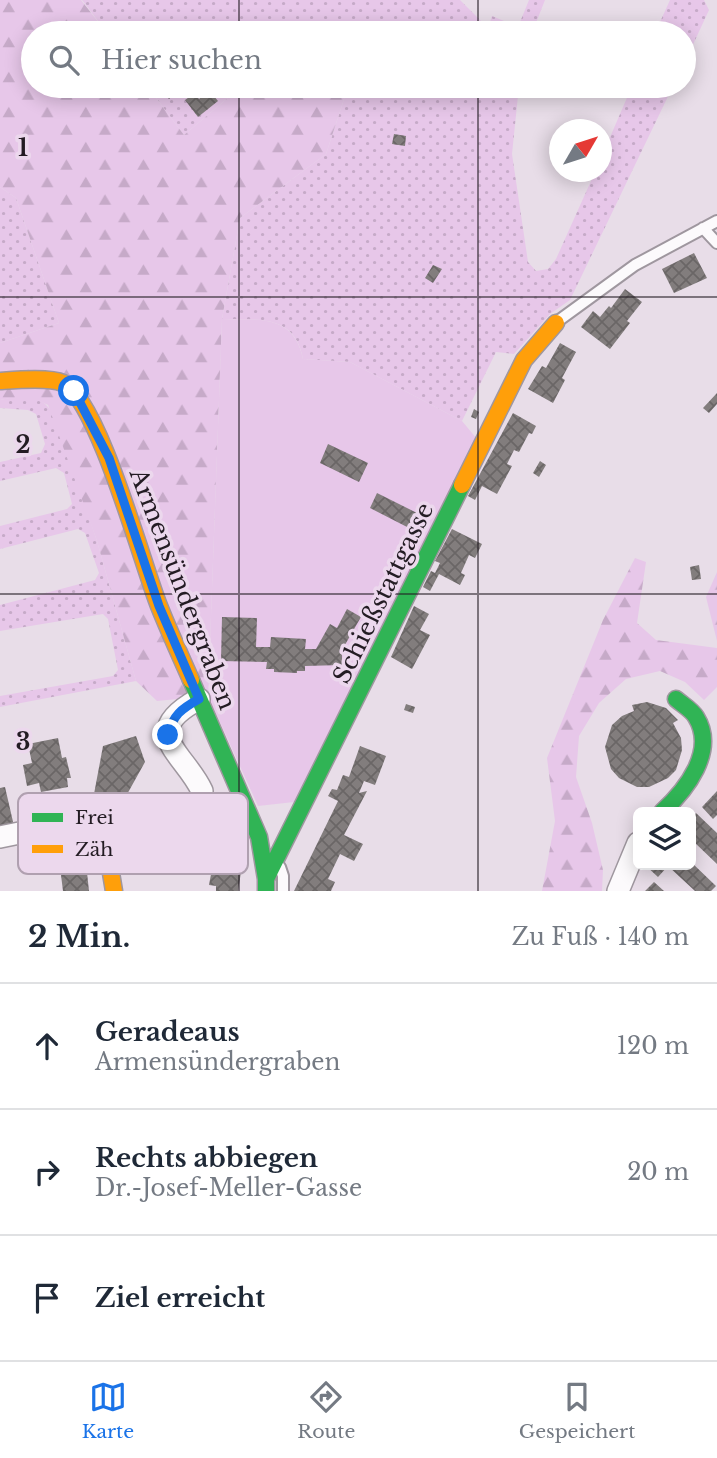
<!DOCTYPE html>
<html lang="de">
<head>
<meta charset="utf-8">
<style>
	:root { --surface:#fff; --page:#f2f2f3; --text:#1f2937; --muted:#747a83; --line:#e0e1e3; --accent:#1a73e8 }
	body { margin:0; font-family:"Libre Baskerville",serif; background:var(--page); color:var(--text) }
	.controls { position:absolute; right:21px; bottom:21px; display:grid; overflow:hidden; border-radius:10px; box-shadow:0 4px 18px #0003 }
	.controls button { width:63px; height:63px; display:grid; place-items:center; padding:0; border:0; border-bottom:2px solid var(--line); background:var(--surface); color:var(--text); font:35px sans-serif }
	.compass { position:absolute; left:549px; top:119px; width:63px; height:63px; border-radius:50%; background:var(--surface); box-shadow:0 4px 18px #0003; rotate:51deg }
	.stop { position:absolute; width:21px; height:21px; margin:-16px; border:5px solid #1a73e8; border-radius:50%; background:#fff }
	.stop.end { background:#1a73e8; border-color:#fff; box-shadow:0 2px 7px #0008 }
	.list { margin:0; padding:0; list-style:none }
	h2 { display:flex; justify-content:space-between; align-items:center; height:91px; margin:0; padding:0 28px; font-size:30px }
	h2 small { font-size:23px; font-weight:400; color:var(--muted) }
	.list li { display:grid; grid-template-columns:46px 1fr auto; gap:21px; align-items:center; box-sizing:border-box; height:126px; padding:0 28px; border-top:2px solid var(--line) }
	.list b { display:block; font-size:26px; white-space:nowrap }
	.list p { margin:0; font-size:23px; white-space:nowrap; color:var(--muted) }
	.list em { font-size:23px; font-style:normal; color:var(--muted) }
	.icon { flex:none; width:38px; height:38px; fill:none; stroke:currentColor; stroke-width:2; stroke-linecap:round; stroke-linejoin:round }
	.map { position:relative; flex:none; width:717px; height:891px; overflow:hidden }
	.search { position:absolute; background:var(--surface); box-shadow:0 4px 18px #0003; left:21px; right:21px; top:21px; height:77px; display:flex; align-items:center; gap:18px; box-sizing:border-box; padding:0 24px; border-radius:38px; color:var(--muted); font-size:26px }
	.sheet { height:469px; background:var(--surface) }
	nav { display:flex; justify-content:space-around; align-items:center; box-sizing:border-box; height:98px; border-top:2px solid var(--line); background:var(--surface); font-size:19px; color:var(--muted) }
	nav a { display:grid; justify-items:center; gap:4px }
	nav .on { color:var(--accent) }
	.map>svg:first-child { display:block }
	.grass { fill:url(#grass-dots) }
	.forest { fill:url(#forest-firs) }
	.park { fill:#e7c7e9 }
	.building { fill:url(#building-cross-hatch) }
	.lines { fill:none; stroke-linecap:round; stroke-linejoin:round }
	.lane-casing { stroke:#9f979f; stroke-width:14 }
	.street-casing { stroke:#9f979f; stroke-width:24 }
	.fast-casing { stroke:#9f979f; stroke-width:19 }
	.slow-casing { stroke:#9f979f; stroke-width:19 }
	.lane { stroke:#fcfafc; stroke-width:10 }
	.street { stroke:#fcfafc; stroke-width:21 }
	.fast { stroke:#30b455; stroke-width:16 }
	.slow { stroke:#ff9f0a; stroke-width:16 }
	.route { stroke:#1a73e8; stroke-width:9 }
	.grid { fill:none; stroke:#231c23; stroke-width:2; stroke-opacity:0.55 }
	.labels { text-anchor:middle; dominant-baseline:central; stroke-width:7; stroke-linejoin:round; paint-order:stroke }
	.street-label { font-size:24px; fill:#231c23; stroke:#ecd8ed }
	.key { fill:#ecd8ed; stroke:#b0a0b0; stroke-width:2 }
	.key-label { font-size:19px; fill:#231c23 }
	.grid-label { font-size:23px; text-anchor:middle; font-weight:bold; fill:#231c23; stroke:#ecd8ed; stroke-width:7; stroke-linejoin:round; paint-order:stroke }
</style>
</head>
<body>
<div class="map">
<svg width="717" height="891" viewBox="0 0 717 891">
	<defs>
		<pattern id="grass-dots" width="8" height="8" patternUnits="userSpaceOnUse" patternTransform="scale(1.75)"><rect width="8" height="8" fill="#e7c7e9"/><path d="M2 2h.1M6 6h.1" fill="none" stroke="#c6aac8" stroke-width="1.8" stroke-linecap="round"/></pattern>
		<pattern id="forest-firs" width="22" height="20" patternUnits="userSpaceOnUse" patternTransform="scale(1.75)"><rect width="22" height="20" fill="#e7c7e9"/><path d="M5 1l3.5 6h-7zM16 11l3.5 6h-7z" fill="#c6aac8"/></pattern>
		<pattern id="building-cross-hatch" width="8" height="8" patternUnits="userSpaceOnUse" patternTransform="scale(1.75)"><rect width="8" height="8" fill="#827d7d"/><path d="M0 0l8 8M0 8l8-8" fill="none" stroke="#6a6666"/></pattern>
	</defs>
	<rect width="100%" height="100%" fill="#e8dde8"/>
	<path class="grass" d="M 82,0 L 460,0 L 488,28 L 492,16 L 518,27 L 529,0 L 545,0 L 532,33 L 107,33 Z
		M 670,0 L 704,0 L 709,10 L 684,64 L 684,33 L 655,33 Z
		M 147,86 L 242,86 L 184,135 Z
		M 333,86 L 519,86 L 512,154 L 528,262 L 536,271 L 548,269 L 556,259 L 595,172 L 602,172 L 602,156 L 632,86 L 673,86 L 570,300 L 550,314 L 514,354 L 496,352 L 462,421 L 350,362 L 303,359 C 295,314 258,320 222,319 L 240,218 L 326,154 L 347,90 Z
		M 0,187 L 16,198 L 59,323 L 0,343 Z
		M 19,396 C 41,399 46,400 56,420 L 97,541 L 136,681 L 0,707 L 0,696 L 113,676 L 118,670 L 108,619 L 103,614 L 0,631 L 0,605 L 95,580 L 99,573 L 85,533 L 78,529 L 0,549 L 0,526 L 67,509 L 72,504 L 64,473 L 56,468 L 0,481 L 0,462 L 41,453 L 45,444 L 36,414 L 28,410 L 0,408 L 0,400 Z"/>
	<path class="forest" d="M 0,0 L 81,0 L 107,33 L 33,33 L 33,86 L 147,86 L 184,135 L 242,86 L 333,86 L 347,90 L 326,154 L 240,218 L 222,319 L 208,696 L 157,701 L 136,681 L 97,541 L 48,405 C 31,396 19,396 0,400 L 0,343 L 59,323 L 16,198 L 0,187 Z
		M 635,558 L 646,562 L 637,623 L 656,640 L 717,648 L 717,687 L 704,700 L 685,682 L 660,671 L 626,679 L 599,703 L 579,736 L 576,777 L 592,823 L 603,870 L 602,891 L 542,891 L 555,821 L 547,758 L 603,620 Z
		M 717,572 L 717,641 L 706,597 Z"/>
	<path class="park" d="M 222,319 C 258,320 294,314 303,359 L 350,362 L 462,421 L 477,439 L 294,802 L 258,806 L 208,696 Z"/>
	<path class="building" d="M 170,86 L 176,93 L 169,99 L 162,91 Z
		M 209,90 L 218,101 L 198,117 L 185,100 L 195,93 L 199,99 Z
		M 394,134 L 406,136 L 405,146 L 392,144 Z
		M 694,253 L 707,278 L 674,293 L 662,269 Z
		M 433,265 L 442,269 L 433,283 L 425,278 Z
		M 625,289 L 642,302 L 627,321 L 630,323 L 610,349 L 581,327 L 593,311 L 600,317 L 609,306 L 611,308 Z
		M 560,343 L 576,352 L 562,378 L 565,380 L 553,403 L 528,389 L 542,366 L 546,368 Z
		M 717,393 L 717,404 L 709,413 L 703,408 Z
		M 474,409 L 479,412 L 476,419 L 471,417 Z
		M 513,413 L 536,426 L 532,434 L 529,433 L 519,452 L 514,450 L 507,464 L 512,466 L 497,494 L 482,486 L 475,500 L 468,496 Z
		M 328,444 L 368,463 L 359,482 L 320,463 Z
		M 540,461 L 546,465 L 539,477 L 533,473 Z
		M 377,493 L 417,513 L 409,528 L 370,508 Z
		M 452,529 L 482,544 L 475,558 L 469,555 L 461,573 L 465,575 L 460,585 L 439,574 L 430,591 L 423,587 L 431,571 L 435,573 L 440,563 L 435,561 Z
		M 699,565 L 701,579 L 692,580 L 690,567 Z
		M 414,606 L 429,614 L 420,630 L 430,635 L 412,669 L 391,657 Z
		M 347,609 L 361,617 L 342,650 L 342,665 L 305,666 L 305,671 L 297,671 L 297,673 L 274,672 L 274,669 L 266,669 L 267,662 L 221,661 L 222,617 L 257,618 L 256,647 L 270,647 L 271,637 L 306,639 L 305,649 L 316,649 L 330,624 L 337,628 Z
		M 647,702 L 666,708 L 678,720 L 673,723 L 681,738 L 682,750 L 676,770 L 668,778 L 649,787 L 637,787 L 619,778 L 611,769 L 605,747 L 612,725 L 622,716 L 634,711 L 632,705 Z
		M 406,704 L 415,707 L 413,713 L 404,710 Z
		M 136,736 L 145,762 L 125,798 L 94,794 L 103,746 Z
		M 58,738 L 62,758 L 66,757 L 71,778 L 67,778 L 68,787 L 41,792 L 39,783 L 27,786 L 23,765 L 32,763 L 28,744 Z
		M 360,746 L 386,756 L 375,785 L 364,781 L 359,793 L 367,791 L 344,835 L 363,844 L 354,861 L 340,854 L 328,879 L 335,882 L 331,891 L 294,891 L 338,801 L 328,796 L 332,789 L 337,790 L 343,775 L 349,777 Z
		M 5,787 L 14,826 L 0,829 L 0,788 Z
		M 717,791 L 717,815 L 713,819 L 702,807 Z
		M 696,813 L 717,833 L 717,864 L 693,841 L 691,843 L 691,818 Z
		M 75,846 L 78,864 L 86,863 L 89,891 L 63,891 L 60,867 L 54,868 L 51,849 Z
		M 691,862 L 716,886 L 711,891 L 695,891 L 668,866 L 658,877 L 645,865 L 691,865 Z
		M 212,869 L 241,872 L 238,891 L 216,891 L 216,886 L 209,885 Z
		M 654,882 L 664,891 L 645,891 Z"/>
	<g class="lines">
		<defs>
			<path id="lane" d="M 703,228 L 717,243
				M 558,321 L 635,265 L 717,221
				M 280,867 L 283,876 L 283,891"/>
			<path id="street" d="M 0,837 L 39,829 L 51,834 L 103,825 L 175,818 L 188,814 L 198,804 L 202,791 C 185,753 136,733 199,699
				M 618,891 L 638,843"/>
			<path id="fast" d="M 191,680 L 259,837 L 266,879
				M 662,812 C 686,790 717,751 696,717 C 692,710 683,705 676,699
				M 266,891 L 266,879 L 462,485"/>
			<path id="slow" d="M 0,381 C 15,380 50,377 63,383 C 98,399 143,566 159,606 C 169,631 180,655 191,680
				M 462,485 L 524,360 L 556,323
				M 103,825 L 114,891"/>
		</defs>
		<use href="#lane" class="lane-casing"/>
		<use href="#street" class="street-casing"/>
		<use href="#fast" class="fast-casing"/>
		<use href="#slow" class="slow-casing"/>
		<use href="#lane" class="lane"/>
		<use href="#street" class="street"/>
		<use href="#fast" class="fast"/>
		<use href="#slow" class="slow"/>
	</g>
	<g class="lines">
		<path class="route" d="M 74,391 L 109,458 L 159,606 L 199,699 C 181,709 173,715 168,735"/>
	</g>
	<path class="grid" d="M 239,0 L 239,33M 478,0 L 478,33M 239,86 L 239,891M 478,86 L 478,891M 0,297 L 717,297M 0,594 L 717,594"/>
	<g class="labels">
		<g class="street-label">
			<text transform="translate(183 589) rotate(69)">Armensündergraben</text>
			<text transform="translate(383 593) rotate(-64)">Schießstattgasse</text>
		</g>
	</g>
	<rect x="18" y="793" width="230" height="81" rx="10" class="key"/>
	<rect x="32" y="813" width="31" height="9" fill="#30b455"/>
	<rect x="32" y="845" width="31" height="8" fill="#ff9f0a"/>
	<g class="key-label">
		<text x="75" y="824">Frei</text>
		<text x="75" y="856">Zäh</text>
	</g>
	<g class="grid-label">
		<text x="23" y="156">1</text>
		<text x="23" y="453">2</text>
		<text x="23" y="750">3</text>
	</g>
</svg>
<div class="controls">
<button><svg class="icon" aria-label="layers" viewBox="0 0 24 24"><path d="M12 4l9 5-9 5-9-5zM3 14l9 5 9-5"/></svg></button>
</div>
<svg class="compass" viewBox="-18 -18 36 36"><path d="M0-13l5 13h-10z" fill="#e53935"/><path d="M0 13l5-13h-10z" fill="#747a83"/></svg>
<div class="stop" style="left:74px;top:391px"></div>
<div class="stop end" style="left:168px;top:735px"></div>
<div class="search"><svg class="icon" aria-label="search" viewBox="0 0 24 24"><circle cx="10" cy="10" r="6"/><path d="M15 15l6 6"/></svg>Hier suchen</div>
</div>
<section class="sheet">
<h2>2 Min.<small>Zu Fuß · 140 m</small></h2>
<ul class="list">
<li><svg class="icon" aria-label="ahead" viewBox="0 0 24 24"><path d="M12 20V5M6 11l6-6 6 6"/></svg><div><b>Geradeaus</b><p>Armensündergraben</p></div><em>120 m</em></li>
<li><svg class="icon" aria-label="right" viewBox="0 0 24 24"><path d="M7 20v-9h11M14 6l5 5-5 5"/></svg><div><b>Rechts abbiegen</b><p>Dr.-Josef-Meller-Gasse</p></div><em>20 m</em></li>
<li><svg class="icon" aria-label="arrive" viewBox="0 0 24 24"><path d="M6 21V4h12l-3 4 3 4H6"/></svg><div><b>Ziel erreicht</b></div></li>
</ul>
</section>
<nav>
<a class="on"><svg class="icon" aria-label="map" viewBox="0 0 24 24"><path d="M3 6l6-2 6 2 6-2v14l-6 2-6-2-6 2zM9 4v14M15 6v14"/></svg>Karte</a>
<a><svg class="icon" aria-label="directions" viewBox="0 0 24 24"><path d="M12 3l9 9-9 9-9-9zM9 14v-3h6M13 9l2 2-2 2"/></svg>Route</a>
<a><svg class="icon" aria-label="saved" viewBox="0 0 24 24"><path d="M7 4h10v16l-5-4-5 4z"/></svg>Gespeichert</a>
</nav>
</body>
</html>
